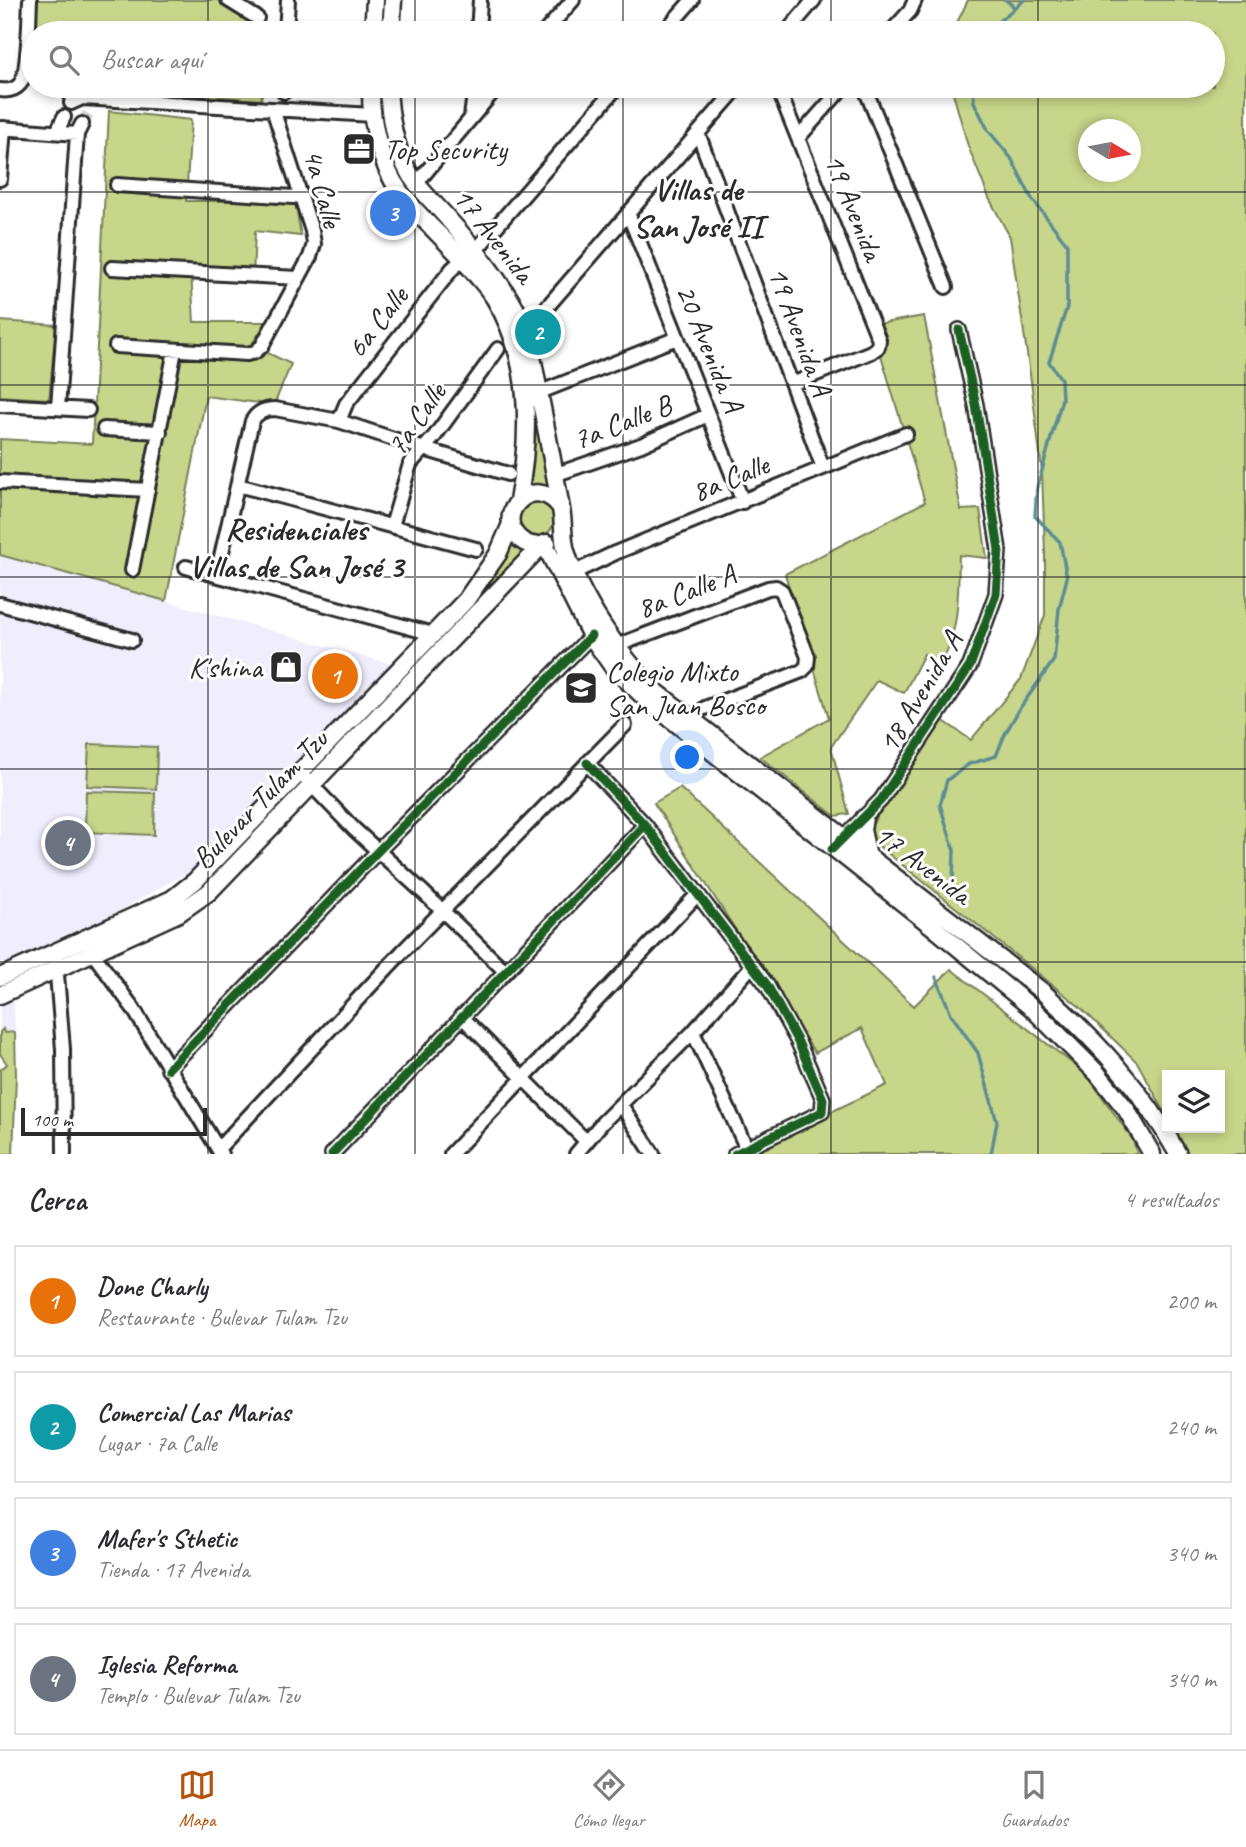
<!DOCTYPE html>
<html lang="es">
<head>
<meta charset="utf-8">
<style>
	:root { --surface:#fff; --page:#f2f2f3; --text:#2b2b33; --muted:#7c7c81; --line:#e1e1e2; --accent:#b45309 }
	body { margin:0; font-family:Caveat,sans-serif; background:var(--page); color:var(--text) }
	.controls { position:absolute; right:21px; bottom:21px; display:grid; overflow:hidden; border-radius:0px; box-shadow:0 4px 10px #0003 }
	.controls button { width:63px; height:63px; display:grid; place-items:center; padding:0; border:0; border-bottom:2px solid var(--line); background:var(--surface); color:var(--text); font:35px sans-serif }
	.compass { position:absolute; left:1078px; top:119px; width:63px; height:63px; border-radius:50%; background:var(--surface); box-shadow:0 4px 10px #0003; rotate:100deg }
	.scale { position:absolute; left:21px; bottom:18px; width:186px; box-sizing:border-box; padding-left:7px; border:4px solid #2b2b2b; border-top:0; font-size:19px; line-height:24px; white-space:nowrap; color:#2b2b2b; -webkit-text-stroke:5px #fff; paint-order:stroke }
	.you { position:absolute; left:688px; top:758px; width:24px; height:24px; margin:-18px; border:5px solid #fff; border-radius:50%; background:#1a73e8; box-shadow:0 0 0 10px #1a73e833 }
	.badge { display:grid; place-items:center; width:46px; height:46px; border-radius:50%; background:var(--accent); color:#fff; font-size:23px; font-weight:700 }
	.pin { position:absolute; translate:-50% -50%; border:4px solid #fff; box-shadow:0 2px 7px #0006 }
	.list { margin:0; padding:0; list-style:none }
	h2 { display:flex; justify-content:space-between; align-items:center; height:91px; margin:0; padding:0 28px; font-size:30px }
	h2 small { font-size:23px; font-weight:400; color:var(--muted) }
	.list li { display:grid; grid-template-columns:46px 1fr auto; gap:21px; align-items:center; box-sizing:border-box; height:112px; margin:0 14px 14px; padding:0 14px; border:2px solid var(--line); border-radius:0px }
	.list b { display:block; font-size:26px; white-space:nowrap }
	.list p { margin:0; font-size:23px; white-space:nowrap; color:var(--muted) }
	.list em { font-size:23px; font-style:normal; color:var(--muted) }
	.icon { flex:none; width:38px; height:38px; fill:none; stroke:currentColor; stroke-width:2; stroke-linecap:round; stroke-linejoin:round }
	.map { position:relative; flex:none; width:1246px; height:1154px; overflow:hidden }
	.search { position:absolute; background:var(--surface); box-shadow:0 4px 10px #0003; left:21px; right:21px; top:21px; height:77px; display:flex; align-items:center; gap:18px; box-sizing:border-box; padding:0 24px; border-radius:38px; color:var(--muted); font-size:26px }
	.sheet { height:595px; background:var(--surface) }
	nav { display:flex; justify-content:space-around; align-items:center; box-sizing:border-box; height:98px; border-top:2px solid var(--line); background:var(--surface); font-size:19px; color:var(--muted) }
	nav a { display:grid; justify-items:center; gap:4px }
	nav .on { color:var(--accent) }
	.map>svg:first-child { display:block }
	.built { fill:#f0eefd }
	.green { fill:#c7d68a; stroke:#79805a; stroke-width:2; fill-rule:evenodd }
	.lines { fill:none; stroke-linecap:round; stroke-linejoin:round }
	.stream { stroke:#5d8d93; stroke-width:3.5 }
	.minor-tunnel { stroke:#d5d5d5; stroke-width:12; stroke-dasharray:12 6; stroke-linecap:butt }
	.minor-casing { stroke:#2b2b2b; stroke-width:18 }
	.major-casing { stroke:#2b2b2b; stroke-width:21 }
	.minor { stroke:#fff; stroke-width:12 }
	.major { stroke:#fff; stroke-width:16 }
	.cycleway-casing { stroke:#fff; stroke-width:13 }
	.cycleway { stroke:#1b5e20; stroke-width:9 }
	.grid { fill:none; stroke:#2b2b2b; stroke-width:2; stroke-opacity:0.55 }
	.labels { text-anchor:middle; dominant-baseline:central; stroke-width:6; stroke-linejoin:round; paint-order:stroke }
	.poi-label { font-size:30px; fill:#2b2b2b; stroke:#fff; text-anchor:start }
	.street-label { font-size:30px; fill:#2b2b2b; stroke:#fff }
	.neighbourhood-label { font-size:32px; font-weight:bold; fill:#2b2b2b; stroke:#fff }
</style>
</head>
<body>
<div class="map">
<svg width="1246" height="1154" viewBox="0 0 1246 1154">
	<rect width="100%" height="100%" fill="#fff"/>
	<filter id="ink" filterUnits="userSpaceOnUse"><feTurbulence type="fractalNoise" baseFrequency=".0143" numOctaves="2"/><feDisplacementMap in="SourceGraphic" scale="14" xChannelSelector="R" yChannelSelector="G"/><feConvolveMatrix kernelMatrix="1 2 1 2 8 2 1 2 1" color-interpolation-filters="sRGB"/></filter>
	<g filter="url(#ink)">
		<path class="built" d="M 0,555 L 391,664 L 206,862 L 40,955 L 0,969 Z
			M 14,1000 L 15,1032 L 0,1032 L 0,1003 Z"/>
		<path class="green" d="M 38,0 L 220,0 L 268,30 L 268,33 L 35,33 Z
			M 968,0 L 1246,0 L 1246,1154 L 1187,1154 L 1174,1128 L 1220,1128 L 1220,1075 L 1167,1075 L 1167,1116 L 1137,1062 L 1080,1007 L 870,839 L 871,827 L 877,816 L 942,720 L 971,740 L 1021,679 L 1045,615 L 1045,553 L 1042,472 L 1031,381 L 1010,237 L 989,198 L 968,146 L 951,86 L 1213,86 L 1213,33 L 952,33 ZM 1088,130 L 1130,130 L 1130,172 L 1088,172 Z
			M 69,86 L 263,86 L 261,100 Z
			M 109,111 L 191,120 L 186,201 L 295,201 L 301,236 L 255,231 L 253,277 L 191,272 L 194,322 L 267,322 L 251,345 L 291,364 L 274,405 L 206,396 L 166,601 L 0,555 L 0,439 L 92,444 Z
			M 924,316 L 961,510 L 980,509 L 987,558 L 959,555 C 958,593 960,634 939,668 L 924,654 L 904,693 L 877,680 L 831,747 L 849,814 L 835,816 L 760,757 L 829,718 L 785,574 L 925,502 L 872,325 Z
			M 0,321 L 56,325 L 49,399 L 0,396 Z
			M 534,401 L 553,496 L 525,492 Z
			M518 519a18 18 0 1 1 36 0a18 18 0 1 1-36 0Z
			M 511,534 L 532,548 L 462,624 L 459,620 L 470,604 Z
			M 89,744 L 157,747 L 156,789 L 87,786 Z
			M 680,788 L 914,1006 L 951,969 L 1086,1074 L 1133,1140 L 1137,1154 L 750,1154 L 766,1143 L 887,1085 L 862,1028 L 815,1053 L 654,803 Z
			M 86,791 L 155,793 L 154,835 L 85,832 Z
			M 3,1029 L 4,1033 L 15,1032 L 16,1076 L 13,1154 L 0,1154 L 0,1070 L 7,1064 L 0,1054 L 0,1032 Z"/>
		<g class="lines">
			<path class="stream" d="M 1006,0 L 1014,7
				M 985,33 L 1024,0
				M 953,883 L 954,850 L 940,805 L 947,780 L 969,764 L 996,756 L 1005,734 L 1020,708 L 1054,660 L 1059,609 L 1067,578 L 1060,542 L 1035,516 L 1037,488 L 1062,399 L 1061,379 L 1049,362 L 1067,307 L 1067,244 L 1032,199 L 1011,158 L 988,130 L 974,102 L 973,86
				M 936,977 L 951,1014 L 978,1053 L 997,1122 L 991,1154"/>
			<path class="minor-tunnel" d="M 82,124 L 90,111"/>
			<defs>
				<path id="minor" d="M 228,0 L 257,18
					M 286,33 L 288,0
					M 478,33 L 480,0
					M 544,33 L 573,0
					M 663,33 L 692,0
					M 786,33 L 814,0
					M 890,33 L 910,11 L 915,0
					M 777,86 L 879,340 L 878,347 L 871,352 L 792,384
					M 864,86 L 946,287
					M 0,90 C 7,91 15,90 20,84 C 29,73 29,17 30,0
					M 284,92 L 284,86
					M 71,103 L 82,98 L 373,115
					M 471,117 L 475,86
					M 0,128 L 77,134
					M 57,132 L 64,117
					M 698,133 L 823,468
					M 798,138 L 844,86
					M 0,179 L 4,128
					M 416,184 L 498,86
					M 117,185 L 293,197 L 301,195
					M 628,213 L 743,502
					M 476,250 L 618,86
					M 112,268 L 298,278
					M 527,330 L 739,86
					M 116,346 L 247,354 L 255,352 L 262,346 L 310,257 L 314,244 L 312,231 L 273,109
					M 538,393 L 677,338
					M 0,405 L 88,410
					M 58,408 L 77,134 L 82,124
					M 339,421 L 346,404 L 452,269 L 463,259
					M 104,429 L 160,432
					M 554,475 L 641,445 L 708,415
					M 0,482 L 148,490
					M 238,485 L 476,549
					M 392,526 L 410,464 L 434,437 L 498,349
					M 186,567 L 433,634
					M 132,570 L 175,350
					M 575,572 L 615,553 L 906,434
					M 217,574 L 252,421 C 257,412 265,409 275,409 L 339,421 L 424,449 L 508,474
					M 0,604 L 132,640
					M 616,646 L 768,588 L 776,587 L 782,591 L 808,657 L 807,666 L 802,671 L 705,708
					M 587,763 L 645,825 L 767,985 L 798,1042 L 823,1099 L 822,1112 L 735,1154
					M 299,772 L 354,829 L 424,893 L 505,971
					M 838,844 L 881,800 L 970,666 L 996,594 L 999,550 L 976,405 L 959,330
					M 89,948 L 133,1008 L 221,1154
					M 56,962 L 63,1049 L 64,1154
					M 461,1016 L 586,1141
					M 693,1032 L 746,1147
					M 168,1069 L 379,850 L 591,636
					M 621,1105 L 653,1154
					M 218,1149 L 403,951 L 625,725
					M 332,1154 L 645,825
					M 451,1154 L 697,895
					M 576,1154 L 602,1123 L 693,1032 L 752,966"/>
				<path id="major" d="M 373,33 L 375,0
					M 391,33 L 393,0
					M 371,86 C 370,120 380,164 400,192 C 421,220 450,243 472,270 C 480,280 489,289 495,299 C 531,359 531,434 518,501
					M 388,86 C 389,111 394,142 405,165 C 415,187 434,202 449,220 C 480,254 507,289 527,330 C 538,390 551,449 561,509 C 564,523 562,538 566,551 C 580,598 620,656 654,690 L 1043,992 C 1098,1043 1141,1087 1178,1154
					M 547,543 C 539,547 529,546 521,540 C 490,515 535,470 561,508
					M 545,545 L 591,636 L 613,667 L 647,700 L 932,926 L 1033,1009 L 1097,1073 L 1126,1109 L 1152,1154
					M 864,818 L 862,830 L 868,857
					M 0,977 L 172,899 L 195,881 L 466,600 L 498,554 L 511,524
					M 0,995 L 179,913 L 209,892 L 542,545"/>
			</defs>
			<use href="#minor" class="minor-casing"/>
			<use href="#major" class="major-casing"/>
			<use href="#minor" class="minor"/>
			<use href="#major" class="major"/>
			<defs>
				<path id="cycleway" d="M 587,763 L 645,825 L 767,985 L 798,1042 L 823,1099 L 822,1112 L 735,1154
					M 832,849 L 881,800 L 970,666 L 996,594 L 999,550 L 976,405 L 959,330
					M 168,1069 L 379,850 L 591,636
					M 332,1154 L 645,825"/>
			</defs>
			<use href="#cycleway" class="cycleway-casing"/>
			<use href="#cycleway" class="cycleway"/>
		</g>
	</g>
	<path class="grid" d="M 208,0 L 208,33M 415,0 L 415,33M 623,0 L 623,33M 831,0 L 831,33M 1038,0 L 1038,33M 208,86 L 208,1154M 415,86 L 415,1154M 623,86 L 623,1154M 831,86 L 831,1154M 1038,86 L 1038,1154M 0,192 L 1246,192M 0,385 L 1246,385M 0,577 L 1246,577M 0,769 L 1246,769M 0,962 L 1246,962"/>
	<defs>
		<symbol id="office-square" viewBox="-11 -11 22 22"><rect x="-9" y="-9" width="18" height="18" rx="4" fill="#2b2b2b" stroke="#fff"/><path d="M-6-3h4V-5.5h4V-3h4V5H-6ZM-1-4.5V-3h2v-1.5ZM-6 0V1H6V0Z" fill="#fff"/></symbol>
		<symbol id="shop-square" viewBox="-11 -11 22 22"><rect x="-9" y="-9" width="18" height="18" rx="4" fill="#2b2b2b" stroke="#fff"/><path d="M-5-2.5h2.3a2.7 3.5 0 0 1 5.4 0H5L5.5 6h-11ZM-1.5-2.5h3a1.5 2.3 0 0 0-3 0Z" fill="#fff"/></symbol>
		<symbol id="school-square" viewBox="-11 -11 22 22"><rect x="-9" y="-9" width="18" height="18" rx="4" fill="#2b2b2b" stroke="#fff"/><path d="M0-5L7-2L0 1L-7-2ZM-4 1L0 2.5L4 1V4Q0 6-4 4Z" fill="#fff"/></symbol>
	</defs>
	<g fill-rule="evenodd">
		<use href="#office-square" x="340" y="130" width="38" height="38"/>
		<use href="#shop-square" x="267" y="648" width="38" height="38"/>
		<use href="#school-square" x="562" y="669" width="38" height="38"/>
	</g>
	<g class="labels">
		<g class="poi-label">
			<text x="384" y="149">Top Security</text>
			<text x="262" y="667" text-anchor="end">K'shina</text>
			<text x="606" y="671">Colegio Mixto<tspan x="606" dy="34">San Juan Bosco</tspan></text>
		</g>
		<g class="street-label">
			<text transform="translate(323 188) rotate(75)">4a Calle</text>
			<text transform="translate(854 207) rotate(68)">19 Avenida</text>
			<text transform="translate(494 235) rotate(52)">17 Avenida</text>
			<text transform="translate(377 322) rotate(-52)">6a Calle</text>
			<text transform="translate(800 331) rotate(70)">19 Avenida A</text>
			<text transform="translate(710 348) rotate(68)">20 Avenida A</text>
			<text transform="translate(416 419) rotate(-55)">7a Calle</text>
			<text transform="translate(622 422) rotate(-21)">7a Calle B</text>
			<text transform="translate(730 478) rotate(-22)">8a Calle</text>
			<text transform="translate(686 591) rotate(-21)">8a Calle A</text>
			<text transform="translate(920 692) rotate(-59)">18 Avenida A</text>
			<text transform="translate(260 799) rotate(-46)">Bulevar Tulam Tzu</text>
			<text transform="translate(923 864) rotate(37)">17 Avenida</text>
		</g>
		<g class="neighbourhood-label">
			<text x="698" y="189">Villas de<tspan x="698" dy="37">San José II</tspan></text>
			<text x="296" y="529">Residenciales<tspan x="296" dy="37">Villas de San José 3</tspan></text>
		</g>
	</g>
</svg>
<div class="controls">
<button><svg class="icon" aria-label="layers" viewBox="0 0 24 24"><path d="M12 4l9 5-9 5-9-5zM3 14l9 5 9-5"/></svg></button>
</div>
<svg class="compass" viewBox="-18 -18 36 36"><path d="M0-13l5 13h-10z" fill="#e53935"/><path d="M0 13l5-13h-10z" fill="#7c7c81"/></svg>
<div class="scale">100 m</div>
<div class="you"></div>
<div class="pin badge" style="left:335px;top:676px;background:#e8710a">1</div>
<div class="pin badge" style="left:538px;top:332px;background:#0f9aa8">2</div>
<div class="pin badge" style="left:393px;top:213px;background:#3f7fe0">3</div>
<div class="pin badge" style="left:68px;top:843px;background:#6b7280">4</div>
<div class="search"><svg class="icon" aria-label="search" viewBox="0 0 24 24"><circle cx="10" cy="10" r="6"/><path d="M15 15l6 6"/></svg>Buscar aquí</div>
</div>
<section class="sheet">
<h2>Cerca<small>4 resultados</small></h2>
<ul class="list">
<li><span class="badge" style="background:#e8710a">1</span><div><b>Done Charly</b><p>Restaurante · Bulevar Tulam Tzu</p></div><em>200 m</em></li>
<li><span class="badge" style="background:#0f9aa8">2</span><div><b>Comercial Las Marias</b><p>Lugar · 7a Calle</p></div><em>240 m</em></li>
<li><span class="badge" style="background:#3f7fe0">3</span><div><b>Mafer's Sthetic</b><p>Tienda · 17 Avenida</p></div><em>340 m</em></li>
<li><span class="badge" style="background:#6b7280">4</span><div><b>Iglesia Reforma</b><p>Templo · Bulevar Tulam Tzu</p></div><em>340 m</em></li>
</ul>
</section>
<nav>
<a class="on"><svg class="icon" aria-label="map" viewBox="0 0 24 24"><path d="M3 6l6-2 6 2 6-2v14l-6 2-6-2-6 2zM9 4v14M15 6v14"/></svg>Mapa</a>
<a><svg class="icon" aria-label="directions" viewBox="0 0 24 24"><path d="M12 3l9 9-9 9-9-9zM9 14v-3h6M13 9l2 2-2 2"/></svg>Cómo llegar</a>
<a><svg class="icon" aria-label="saved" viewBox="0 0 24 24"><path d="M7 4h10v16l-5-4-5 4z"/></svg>Guardados</a>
</nav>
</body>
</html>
